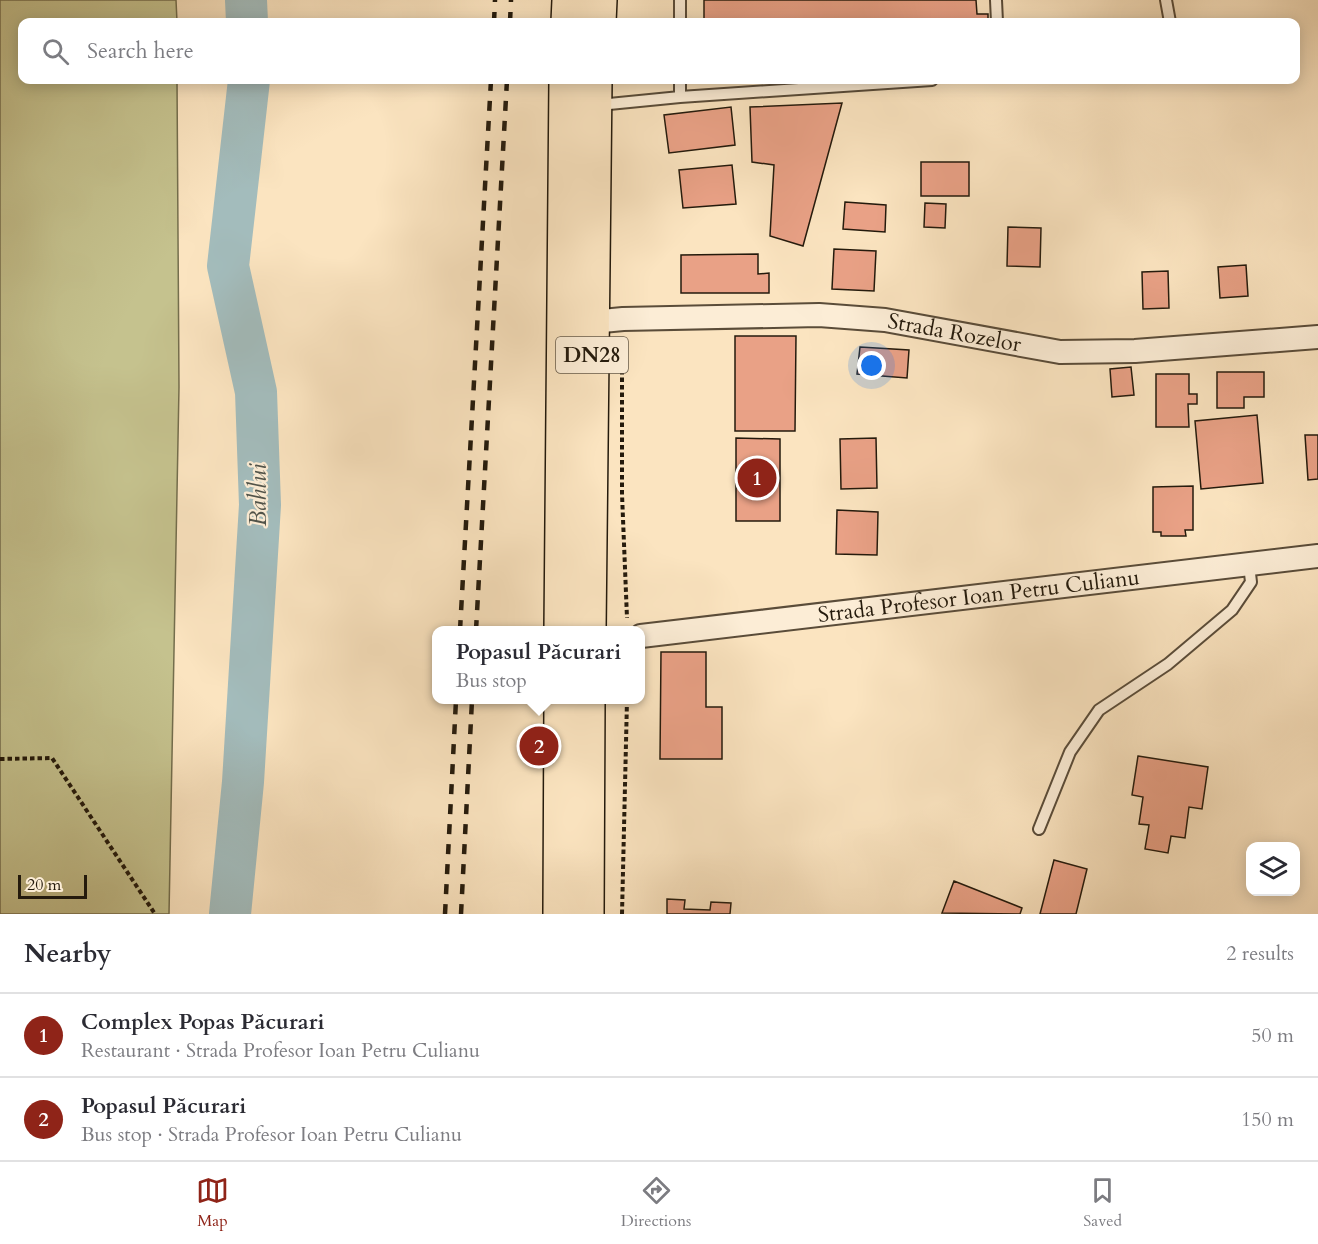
<!DOCTYPE html>
<html lang="en">
<head>
<meta charset="utf-8">
<style>
	:root { --surface:#fff; --page:#f7f7f7; --text:#2b2b33; --muted:#7c7c81; --line:#e1e1e2; --accent:#8f2418 }
	body { margin:0; font-family:Cardo,serif; background:var(--page); color:var(--text) }
	.controls { position:absolute; right:18px; bottom:18px; display:grid; overflow:hidden; border-radius:12px; box-shadow:0 3px 15px #0003 }
	.controls button { width:54px; height:54px; display:grid; place-items:center; padding:0; border:0; border-bottom:2px solid var(--line); background:var(--surface); color:var(--text); font:30px sans-serif }
	.scale { position:absolute; left:18px; bottom:15px; width:69px; box-sizing:border-box; padding-left:6px; border:3px solid #241a0c; border-top:0; font-size:16px; line-height:21px; white-space:nowrap; color:#241a0c; -webkit-text-stroke:4px #fcedd6; paint-order:stroke }
	.you { position:absolute; left:872px; top:366px; width:21px; height:21px; margin:-15px; border:4px solid #fff; border-radius:50%; background:#1a73e8; box-shadow:0 0 0 9px #1a73e833 }
	.badge { display:grid; place-items:center; width:39px; height:39px; border-radius:50%; background:var(--accent); color:#fff; font-size:20px; font-weight:700 }
	.pin { position:absolute; translate:-50% -50%; border:3px solid #fff; box-shadow:0 2px 6px #0006 }
	.popup { position:absolute; left:432px; top:626px; width:213px; height:78px; box-sizing:border-box; display:grid; place-content:center; border-radius:12px; background:var(--surface); filter:drop-shadow(0 2px 4px #0005); font-size:20px; white-space:nowrap; color:var(--muted) }
	.popup b { font-size:22px; color:var(--text) }
	.popup::after { content:''; position:absolute; left:50%; top:100%; margin-left:-12px; border:12px solid transparent; border-top-color:var(--surface) }
	.list { margin:0; padding:0; list-style:none }
	h2 { display:flex; justify-content:space-between; align-items:center; height:78px; margin:0; padding:0 24px; font-size:26px }
	h2 small { font-size:20px; font-weight:400; color:var(--muted) }
	.list li { display:grid; grid-template-columns:39px 1fr auto; gap:18px; align-items:center; box-sizing:border-box; height:84px; padding:0 24px; border-top:2px solid var(--line) }
	.list b { display:block; font-size:22px; white-space:nowrap }
	.list p { margin:0; font-size:20px; white-space:nowrap; color:var(--muted) }
	.list em { font-size:20px; font-style:normal; color:var(--muted) }
	.icon { flex:none; width:33px; height:33px; fill:none; stroke:currentColor; stroke-width:2; stroke-linecap:round; stroke-linejoin:round }
	.map { position:relative; flex:none; width:1318px; height:914px; overflow:hidden }
	.search { position:absolute; background:var(--surface); box-shadow:0 3px 15px #0003; left:18px; right:18px; top:18px; height:66px; display:flex; align-items:center; gap:15px; box-sizing:border-box; padding:0 21px; border-radius:12px; color:var(--muted); font-size:22px }
	.sheet { height:246px; background:var(--surface) }
	nav { display:flex; justify-content:space-around; align-items:center; box-sizing:border-box; height:84px; border-top:2px solid var(--line); background:var(--surface); font-size:16px; color:var(--muted) }
	nav a { display:grid; justify-items:center; gap:3px }
	nav .on { color:var(--accent) }
	.map>svg:first-child { display:block }
	.green { fill:#c5c28e; stroke:#746e4d; stroke-width:1.5 }
	.lines { fill:none; stroke-linecap:round; stroke-linejoin:round }
	.river { stroke:#a3bcbc; stroke-width:42 }
	.building { fill:#e9a186; stroke:#241a0c; stroke-width:1.5 }
	.service-casing { stroke:#5a4c39; stroke-width:14 }
	.minor-casing { stroke:#5a4c39; stroke-width:26 }
	.trunk-casing { stroke:#241a0c; stroke-width:36 }
	.path { stroke:#241a0c; stroke-width:4; stroke-dasharray:4.5 3; stroke-linecap:butt }
	.service { stroke:#fcedd6; stroke-width:10 }
	.minor { stroke:#fcedd6; stroke-width:22 }
	.trunk { stroke:#fbe4c0; stroke-width:33 }
	.rail { stroke:#241a0c; stroke-width:4.5; stroke-dasharray:10 10; stroke-linecap:butt }
	.labels { text-anchor:middle; dominant-baseline:central; stroke-width:4.5; stroke-linejoin:round; paint-order:stroke }
	.shield { fill:#fcedd6; stroke:#655949; stroke-width:1.5 }
	.shield-label { font-size:21px; font-weight:bold; fill:#241a0c }
	.street-label { font-size:22px; fill:#241a0c; stroke:#fcedd6 }
	.water-label { font-size:24px; font-style:italic; fill:#50534a; stroke:#fcedd6 }
</style>
</head>
<body>
<div class="map">
<svg width="1318" height="914" viewBox="0 0 1318 914">
	<rect width="100%" height="100%" fill="#fbe4c0"/>
	<filter id="stains"><feTurbulence type="fractalNoise" baseFrequency=".00333" numOctaves="4"/><feColorMatrix values="0 0 0 0 .2 0 0 0 0 .09 0 0 0 0 .02 0 0 0 .5 -.17"/></filter>
	<radialGradient id="worn" r=".72"><stop offset=".6" stop-color="#630" stop-opacity="0"/><stop offset="1" stop-color="#630" stop-opacity=".3"/></radialGradient>
	<path class="green" d="M 0,0 L 176,0 L 177,22 L 22,22 L 22,80 L 177,80 L 179,387 L 169,914 L 0,914 Z"/>
	<g class="lines">
		<path class="river" d="M 246,0 L 247,22
			M 230,914 L 243,782 L 260,505 L 256,392 L 228,266 L 249,80"/>
	</g>
	<path class="building" d="M 704,0 L 976,0 L 977,14 L 988,14 L 988,22 L 704,22 Z
		M 842,103 L 803,246 L 770,236 L 774,165 L 752,162 L 750,107 Z
		M 731,107 L 735,145 L 669,153 L 664,115 Z
		M 921,162 L 969,162 L 969,196 L 921,196 Z
		M 732,165 L 736,204 L 683,208 L 679,170 Z
		M 845,202 L 886,205 L 885,232 L 843,229 Z
		M 925,203 L 946,204 L 945,228 L 924,227 Z
		M 1008,227 L 1041,228 L 1040,267 L 1007,266 Z
		M 834,249 L 876,251 L 874,291 L 832,289 Z
		M 758,254 L 758,274 L 769,273 L 769,293 L 681,293 L 681,255 Z
		M 1246,265 L 1248,296 L 1220,298 L 1218,267 Z
		M 1168,271 L 1169,308 L 1143,309 L 1142,272 Z
		M 735,336 L 796,336 L 795,431 L 735,431 Z
		M 860,347 L 909,350 L 907,378 L 857,374 Z
		M 1131,367 L 1134,395 L 1112,397 L 1110,369 Z
		M 1217,372 L 1264,372 L 1264,397 L 1244,397 L 1244,408 L 1217,408 Z
		M 1156,374 L 1189,374 L 1189,394 L 1197,394 L 1197,404 L 1188,404 L 1189,427 L 1156,427 Z
		M 1257,415 L 1263,483 L 1201,489 L 1195,421 Z
		M 1305,435 L 1318,435 L 1318,479 L 1308,480 Z
		M 736,438 L 780,439 L 780,521 L 736,521 Z
		M 876,438 L 877,488 L 841,489 L 840,439 Z
		M 1193,486 L 1193,530 L 1185,530 L 1186,536 L 1161,536 L 1161,532 L 1153,532 L 1153,487 Z
		M 837,510 L 878,512 L 877,555 L 836,554 Z
		M 661,652 L 706,652 L 706,707 L 722,707 L 722,759 L 660,759 Z
		M 1138,756 L 1208,767 L 1202,809 L 1189,807 L 1185,838 L 1171,836 L 1168,853 L 1145,849 L 1149,825 L 1139,824 L 1143,797 L 1132,795 Z
		M 1054,860 L 1087,869 L 1076,914 L 1040,914 Z
		M 954,881 L 1022,908 L 1020,914 L 942,913 Z
		M 667,899 L 685,900 L 684,909 L 710,910 L 711,902 L 731,903 L 730,914 L 667,914 Z"/>
	<g class="lines">
		<defs>
			<path id="service" d="M 996,0 L 997,22
				M 1166,0 L 1170,22
				M 680,22 L 680,0
				M 680,97 L 932,80
				M 599,105 L 680,97 L 680,80
				M 1039,829 L 1070,752 L 1099,710 L 1168,664 L 1232,610 L 1251,582 L 1249,565"/>
			<g id="minor">
				<path id="s1" d="M 592,322 L 623,319 L 819,315 L 885,320 L 1060,352 L 1135,351 L 1318,337"/>
				<path id="s2" d="M 641,636 L 1318,556"/>
			</g>
			<path id="trunk" d="M 568,22 L 569,0
				M 599,22 L 600,0
				M 561,630 L 566,80
				M 589,630 L 595,80
				M 560,914 L 561,700
				M 587,914 L 588,700"/>
		</defs>
		<use href="#service" class="service-casing"/>
		<use href="#minor" class="minor-casing"/>
		<use href="#trunk" class="trunk-casing"/>
		<path class="path" d="M 622,340 L 622,494 L 627,618
			M 0,759 L 52,758 L 155,914
			M 622,914 L 627,700"/>
		<use href="#service" class="service"/>
		<use href="#minor" class="minor"/>
		<use href="#trunk" class="trunk"/>
		<path class="rail" d="M 494,22 L 495,0
			M 510,22 L 511,0
			M 460,630 L 491,80
			M 476,630 L 507,80
			M 445,914 L 456,700
			M 461,914 L 472,700"/>
	</g>
	<g class="labels">
		<rect class="shield" x="556" y="337" width="72" height="36" rx="4.5"/>
		<g class="shield-label">
			<text x="592" y="355">DN28</text>
		</g>
		<g class="street-label">
			<text stroke="none"><textPath href="#s1" startOffset="364">Strada Rozelor</textPath></text>
			<text stroke="none"><textPath href="#s2" startOffset="340">Strada Profesor Ioan Petru Culianu</textPath></text>
		</g>
		<g class="water-label">
			<text transform="translate(258 495) rotate(-90)">Bahlui</text>
		</g>
	</g>
	<rect width="100%" height="100%" filter="url(#stains)"/>
	<rect width="100%" height="100%" fill="url(#worn)"/>
</svg>
<div class="controls">
<button><svg class="icon" aria-label="layers" viewBox="0 0 24 24"><path d="M12 4l9 5-9 5-9-5zM3 14l9 5 9-5"/></svg></button>
</div>
<div class="scale">20 m</div>
<div class="you"></div>
<div class="pin badge" style="left:757px;top:478px">1</div>
<div class="pin badge" style="left:539px;top:746px">2</div>
<div class="popup"><b>Popasul Păcurari</b>Bus stop</div>
<div class="search"><svg class="icon" aria-label="search" viewBox="0 0 24 24"><circle cx="10" cy="10" r="6"/><path d="M15 15l6 6"/></svg>Search here</div>
</div>
<section class="sheet">
<h2>Nearby<small>2 results</small></h2>
<ul class="list">
<li><span class="badge">1</span><div><b>Complex Popas Păcurari</b><p>Restaurant · Strada Profesor Ioan Petru Culianu</p></div><em>50 m</em></li>
<li><span class="badge">2</span><div><b>Popasul Păcurari</b><p>Bus stop · Strada Profesor Ioan Petru Culianu</p></div><em>150 m</em></li>
</ul>
</section>
<nav>
<a class="on"><svg class="icon" aria-label="map" viewBox="0 0 24 24"><path d="M3 6l6-2 6 2 6-2v14l-6 2-6-2-6 2zM9 4v14M15 6v14"/></svg>Map</a>
<a><svg class="icon" aria-label="directions" viewBox="0 0 24 24"><path d="M12 3l9 9-9 9-9-9zM9 14v-3h6M13 9l2 2-2 2"/></svg>Directions</a>
<a><svg class="icon" aria-label="saved" viewBox="0 0 24 24"><path d="M7 4h10v16l-5-4-5 4z"/></svg>Saved</a>
</nav>
</body>
</html>
